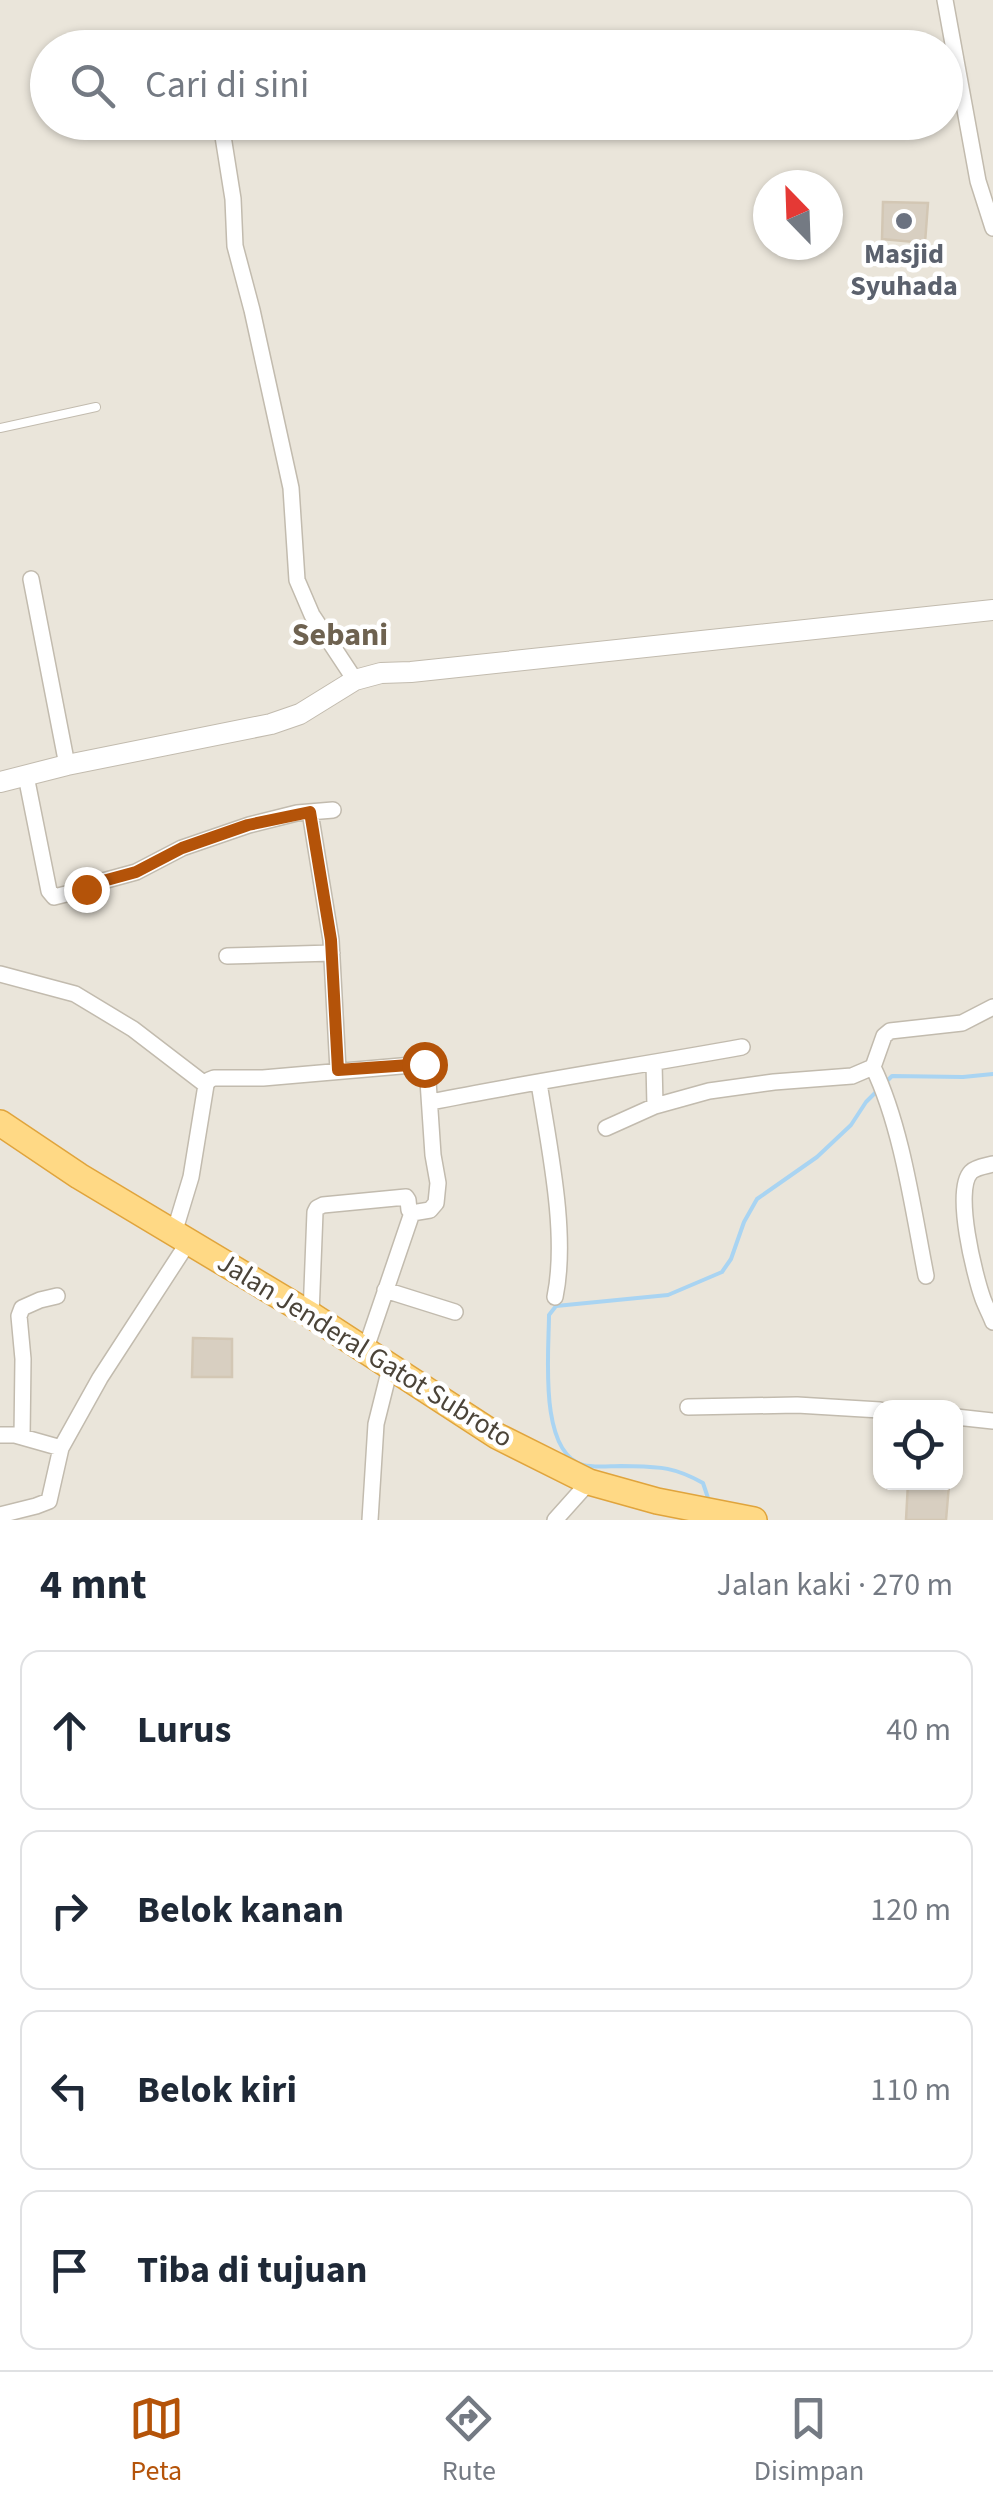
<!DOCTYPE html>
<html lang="id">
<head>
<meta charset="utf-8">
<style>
	:root { --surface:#fff; --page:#f2f2f3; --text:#1f2937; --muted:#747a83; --line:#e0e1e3; --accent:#b45309 }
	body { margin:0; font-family:"Source Sans 3",sans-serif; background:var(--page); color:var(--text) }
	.controls { position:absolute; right:30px; bottom:30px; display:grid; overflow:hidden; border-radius:20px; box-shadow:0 2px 8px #0004 }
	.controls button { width:90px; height:90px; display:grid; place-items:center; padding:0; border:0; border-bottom:2px solid var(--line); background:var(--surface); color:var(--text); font:50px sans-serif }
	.compass { position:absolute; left:753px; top:170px; width:90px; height:90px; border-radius:50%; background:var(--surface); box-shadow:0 2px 8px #0004; rotate:337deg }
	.stop { position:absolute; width:30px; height:30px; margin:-22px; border:8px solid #b45309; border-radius:50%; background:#fff }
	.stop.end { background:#b45309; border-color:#fff; box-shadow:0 2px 10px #0008 }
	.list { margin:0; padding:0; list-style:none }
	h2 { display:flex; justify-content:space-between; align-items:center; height:130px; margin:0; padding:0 40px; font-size:42px }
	h2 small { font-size:32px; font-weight:400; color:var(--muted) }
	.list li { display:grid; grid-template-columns:65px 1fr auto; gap:30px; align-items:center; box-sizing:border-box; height:160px; margin:0 20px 20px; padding:0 20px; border:2px solid var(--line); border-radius:20px }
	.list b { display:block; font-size:38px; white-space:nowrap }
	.list em { font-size:32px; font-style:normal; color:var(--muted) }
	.icon { flex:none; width:55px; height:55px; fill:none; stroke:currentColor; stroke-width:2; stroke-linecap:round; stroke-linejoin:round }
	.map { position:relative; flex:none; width:993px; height:1520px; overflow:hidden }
	.search { position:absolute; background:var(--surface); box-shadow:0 2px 8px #0004; left:30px; right:30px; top:30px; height:110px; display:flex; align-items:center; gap:25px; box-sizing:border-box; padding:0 35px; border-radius:55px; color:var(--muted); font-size:38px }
	.sheet { height:850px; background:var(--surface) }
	nav { display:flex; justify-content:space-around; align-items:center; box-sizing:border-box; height:140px; border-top:2px solid var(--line); background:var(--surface); font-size:28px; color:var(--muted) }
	nav a { display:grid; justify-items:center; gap:5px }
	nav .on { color:var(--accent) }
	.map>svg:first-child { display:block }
	.residential { fill:#eae5da; fill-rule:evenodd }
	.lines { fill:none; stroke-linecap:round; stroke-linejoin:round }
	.stream { stroke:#a9d4f2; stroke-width:4 }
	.building { fill:#d8cfc1; stroke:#d3c7b4; stroke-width:2.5 }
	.service-casing { stroke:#c2bbae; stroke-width:10 }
	.minor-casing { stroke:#c2bbae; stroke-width:18 }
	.tertiary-casing { stroke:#c2bbae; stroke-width:22 }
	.trunk-casing { stroke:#e0a43c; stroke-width:28 }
	.service { stroke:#fff; stroke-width:8 }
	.minor { stroke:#fff; stroke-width:15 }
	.tertiary { stroke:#fff; stroke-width:20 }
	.trunk { stroke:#ffd985; stroke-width:25 }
	.route { stroke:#b45309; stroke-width:12 }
	.worship-dot { fill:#6b7280; stroke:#fff; stroke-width:4 }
	.labels { text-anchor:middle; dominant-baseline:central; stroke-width:9; stroke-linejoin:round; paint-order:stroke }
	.worship-label { font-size:28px; font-weight:bold; fill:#5b616d; stroke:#fff }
	.street-label { font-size:28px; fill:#4b4439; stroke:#fff }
	.quarter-label { font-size:32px; font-weight:bold; fill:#6e6250; stroke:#fff }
</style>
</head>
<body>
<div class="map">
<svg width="993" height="1520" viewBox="0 0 993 1520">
	<rect width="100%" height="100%" fill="#f6f3ec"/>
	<path class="residential" d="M 0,0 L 993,0 L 993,1520 L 0,1520 ZM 48,48 L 946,48 L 946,122 L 48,122 ZM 768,185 L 828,185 L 828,245 L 768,245 ZM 880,1408 L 956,1408 L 956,1482 L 880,1482 Z"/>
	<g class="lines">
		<path class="stream" d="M 887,1081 L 892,1076 L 963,1077 L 993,1074
			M 709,1501 L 703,1483 C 671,1465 656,1467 621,1466 C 610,1466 594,1468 583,1465 C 538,1452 549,1351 549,1315 L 556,1306 L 668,1295 L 722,1272 L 731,1259 L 744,1222 L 757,1199 L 817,1157 L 851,1125 L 866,1102 L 876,1092"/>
	</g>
	<path class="building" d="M 883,202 L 928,203 L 925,243 L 882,239 Z
		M 193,1338 L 232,1339 L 232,1377 L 192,1377 Z
		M 908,1483 L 949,1485 L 946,1520 L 906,1520 Z"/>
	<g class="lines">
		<defs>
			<path id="service" d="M 0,428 L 96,407"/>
			<path id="minor" d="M 945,0 L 978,181 L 993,228
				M 222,130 L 233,199 L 235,246 L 252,310 L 291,488 L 297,580 L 312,615 L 355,680
				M 31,579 L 67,765
				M 26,776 L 49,891 L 54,897 L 86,889 L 103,881 L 136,872 L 182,848 L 249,825 L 297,813 L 333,810
				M 310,812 L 331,940 L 338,1070
				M 227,956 L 332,953
				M 0,974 L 75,994 L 133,1029 L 206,1085
				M 654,1063 L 655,1106
				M 873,1067 C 902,1127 913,1210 926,1276
				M 539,1083 C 549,1147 568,1234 555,1297
				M 206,1085 L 209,1080 L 214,1078 L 263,1078 L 424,1064 L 427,1066 L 433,1155 L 438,1183 L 436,1203 L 430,1210 L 412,1213 L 409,1210 L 408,1200 L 406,1197 L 323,1205 L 317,1208 L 315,1212 L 311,1315
				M 431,1102 C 534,1081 638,1066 742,1047
				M 606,1128 L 655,1106 L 709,1091 L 774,1082 L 852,1076 L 873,1067 L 884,1036 L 890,1031 L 962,1023 L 993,1007
				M 993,1164 C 986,1166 976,1167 971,1172 C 953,1190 975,1277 983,1299 C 986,1307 990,1314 993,1322
				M 174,1233 L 191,1177 L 206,1085
				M 385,1290 L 455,1312
				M 365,1351 L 412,1213
				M 688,1407 L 797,1405 L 880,1410
				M 956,1417 L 993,1421
				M 0,1435 L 15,1435 L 61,1448
				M 22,1437 L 23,1359 L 19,1316 L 22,1308 L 40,1300 L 57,1296
				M 0,1515 L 36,1506 L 49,1501 L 61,1448 L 100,1378 L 189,1241
				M 370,1520 L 376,1424 L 390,1368
				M 555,1520 L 589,1482"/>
			<path id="tertiary" d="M 0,782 L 67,765 L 271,724 L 300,714 L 355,680 L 381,673 L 411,672 L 993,610"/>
			<path id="trunk" d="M 0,1123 L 79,1176 L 311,1315 L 497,1436 L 589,1482 L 657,1501 L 754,1520"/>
		</defs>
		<use href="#service" class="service-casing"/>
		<use href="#minor" class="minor-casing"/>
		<use href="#tertiary" class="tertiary-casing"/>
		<use href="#trunk" class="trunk-casing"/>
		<use href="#service" class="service"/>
		<use href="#minor" class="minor"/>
		<use href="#tertiary" class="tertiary"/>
		<use href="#trunk" class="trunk"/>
	</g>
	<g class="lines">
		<path class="route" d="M 86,889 L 103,881 L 136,872 L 182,848 L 248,825 L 310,812 L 331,940 L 338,1070 L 424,1064"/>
	</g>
	<circle class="worship-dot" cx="904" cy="221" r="10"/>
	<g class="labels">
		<g class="worship-label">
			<text x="904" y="254">Masjid<tspan x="904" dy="32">Syuhada</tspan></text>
		</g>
		<g class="street-label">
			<text transform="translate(365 1350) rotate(32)">Jalan Jenderal Gatot Subroto</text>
		</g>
		<g class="quarter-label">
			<text x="340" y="635">Sebani</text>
		</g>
	</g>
</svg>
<div class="controls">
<button><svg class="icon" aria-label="locate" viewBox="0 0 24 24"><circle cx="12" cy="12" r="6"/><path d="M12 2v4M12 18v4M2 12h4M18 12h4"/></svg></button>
</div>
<svg class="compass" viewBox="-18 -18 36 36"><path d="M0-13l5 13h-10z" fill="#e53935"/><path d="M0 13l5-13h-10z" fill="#747a83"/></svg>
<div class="stop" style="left:424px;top:1064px"></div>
<div class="stop end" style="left:86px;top:889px"></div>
<div class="search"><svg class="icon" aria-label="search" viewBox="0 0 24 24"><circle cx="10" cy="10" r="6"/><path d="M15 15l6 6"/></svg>Cari di sini</div>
</div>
<section class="sheet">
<h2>4 mnt<small>Jalan kaki · 270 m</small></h2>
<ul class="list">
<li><svg class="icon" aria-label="ahead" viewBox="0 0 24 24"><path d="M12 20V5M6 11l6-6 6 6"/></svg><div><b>Lurus</b></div><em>40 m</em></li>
<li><svg class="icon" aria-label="right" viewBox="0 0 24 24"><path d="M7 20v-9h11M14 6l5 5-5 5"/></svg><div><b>Belok kanan</b></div><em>120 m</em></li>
<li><svg class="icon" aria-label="left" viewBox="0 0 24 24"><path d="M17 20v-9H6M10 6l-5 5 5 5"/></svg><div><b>Belok kiri</b></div><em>110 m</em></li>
<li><svg class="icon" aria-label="arrive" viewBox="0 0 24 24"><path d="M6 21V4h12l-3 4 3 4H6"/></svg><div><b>Tiba di tujuan</b></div></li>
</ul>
</section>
<nav>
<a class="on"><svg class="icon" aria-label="map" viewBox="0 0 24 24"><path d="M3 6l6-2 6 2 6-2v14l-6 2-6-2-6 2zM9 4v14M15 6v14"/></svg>Peta</a>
<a><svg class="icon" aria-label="directions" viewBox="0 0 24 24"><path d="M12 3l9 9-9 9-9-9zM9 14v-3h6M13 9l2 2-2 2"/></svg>Rute</a>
<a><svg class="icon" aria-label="saved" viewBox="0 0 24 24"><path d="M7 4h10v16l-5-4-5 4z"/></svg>Disimpan</a>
</nav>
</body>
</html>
